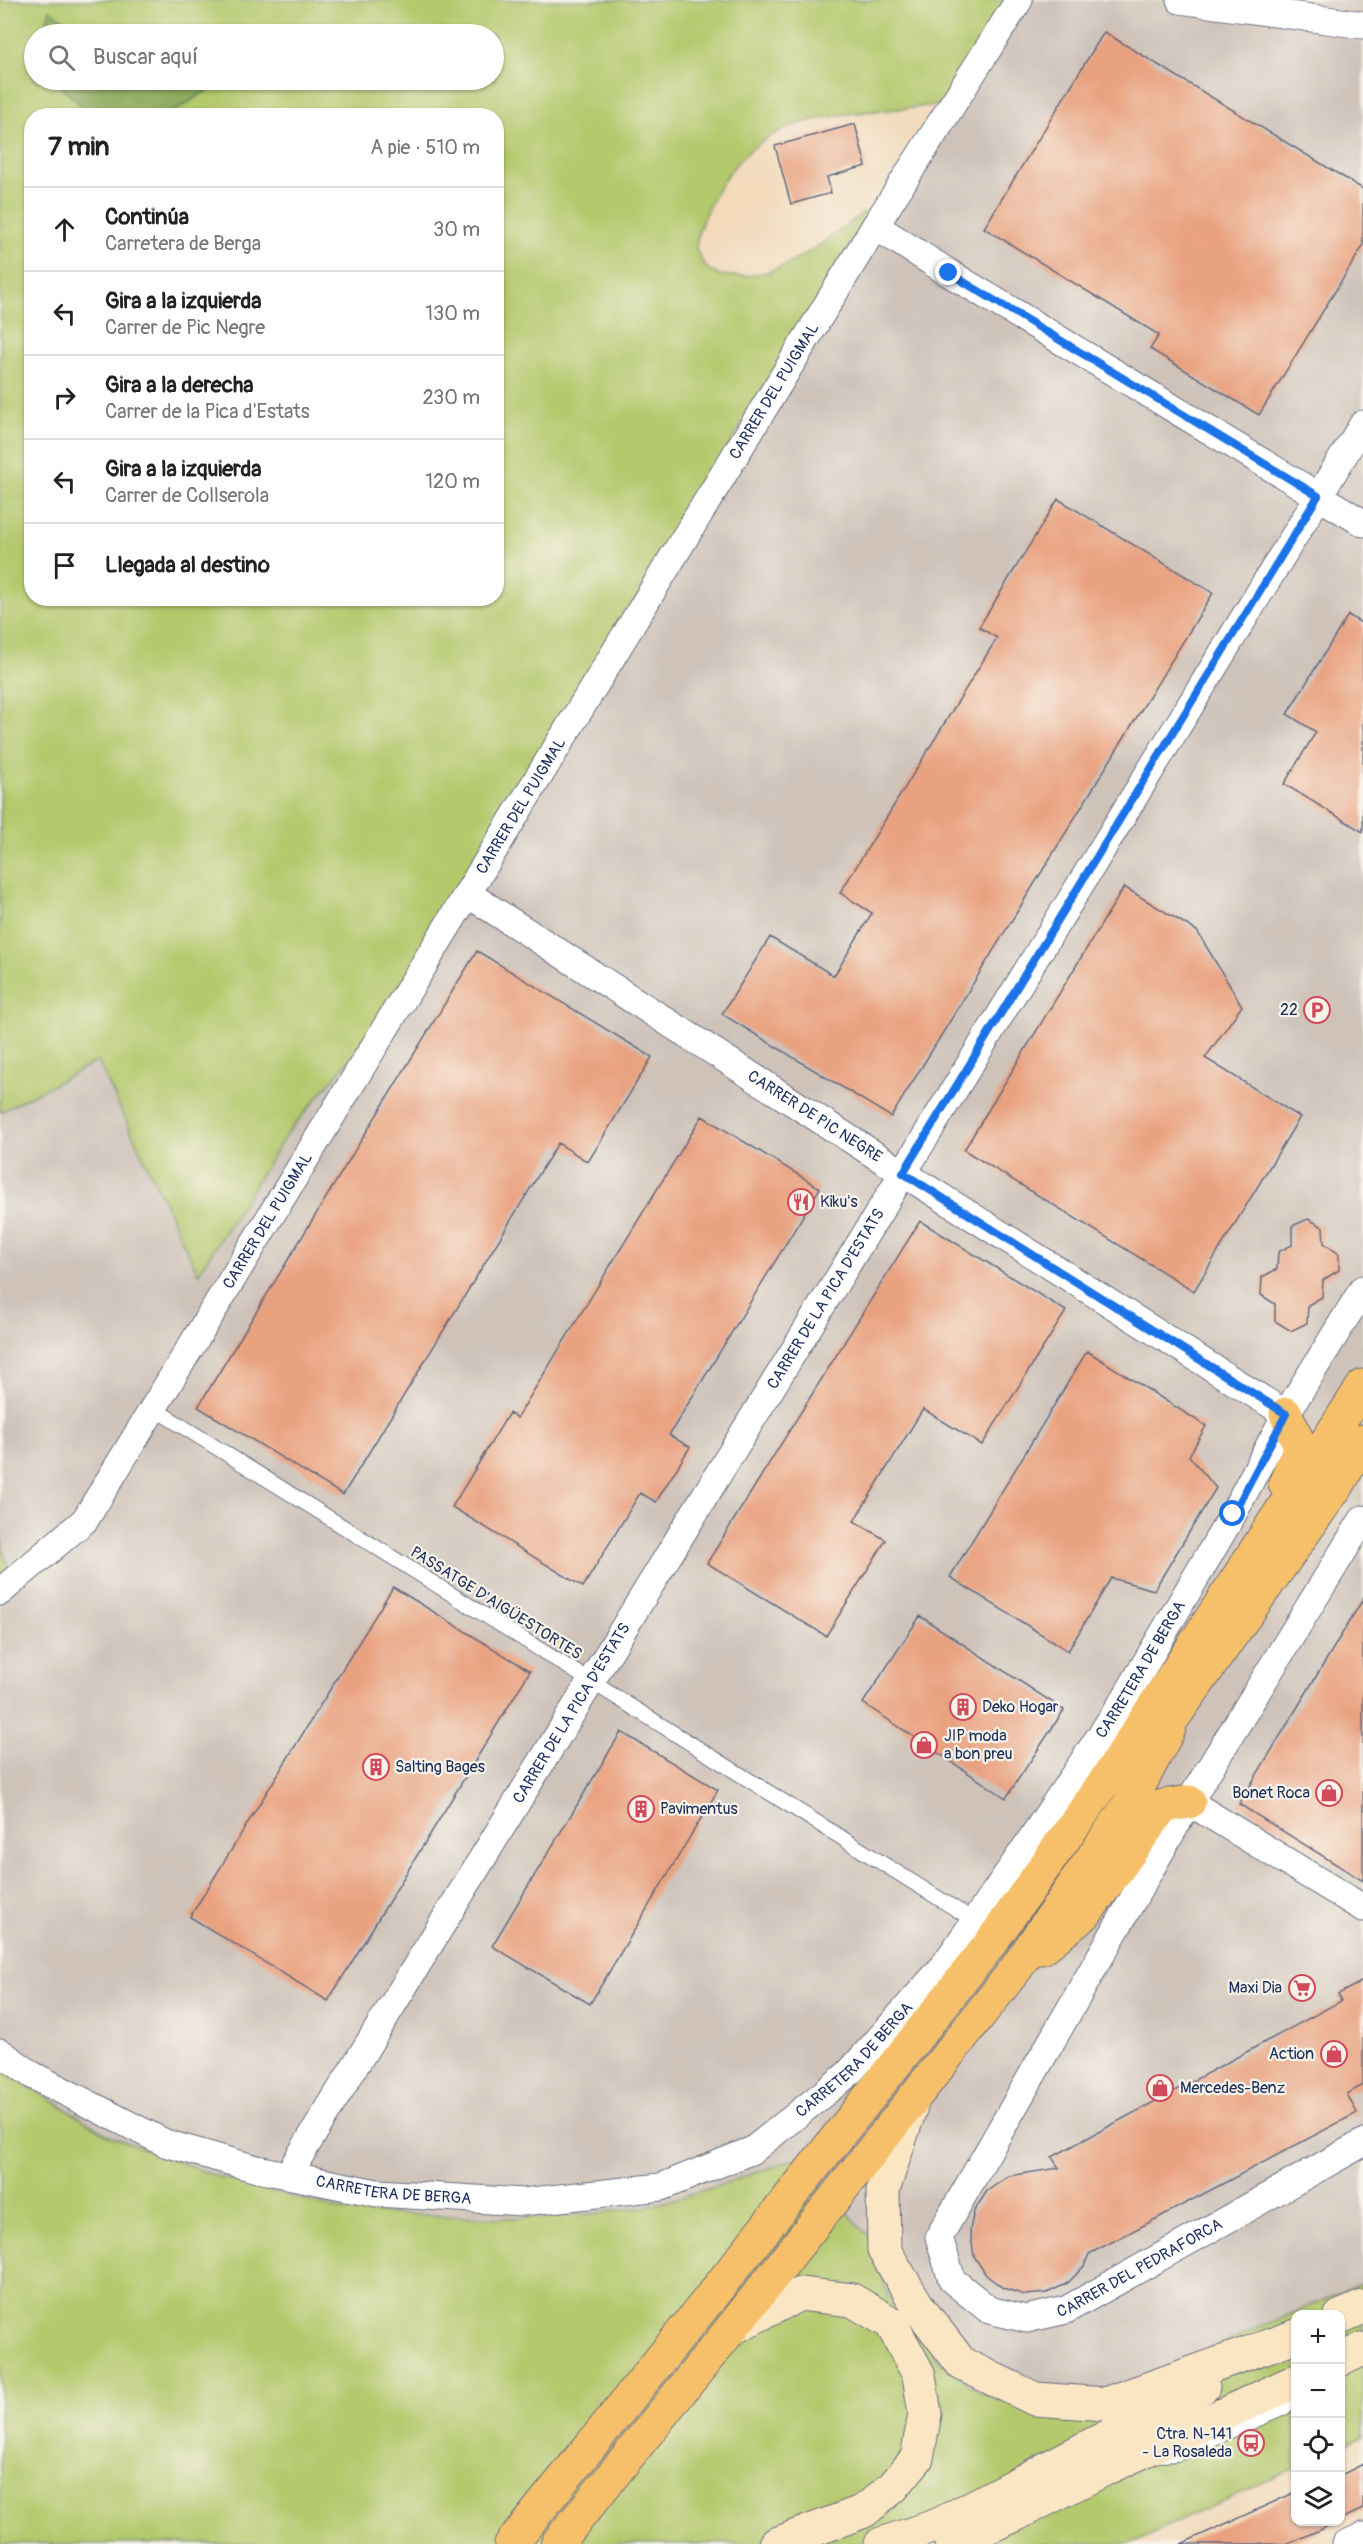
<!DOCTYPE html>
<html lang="es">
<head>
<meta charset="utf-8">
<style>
	:root { --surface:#fff; --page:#f2f2f2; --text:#222; --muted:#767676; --line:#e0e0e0 }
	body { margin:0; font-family:Pangolin,sans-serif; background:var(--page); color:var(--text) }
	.controls { position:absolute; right:18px; bottom:18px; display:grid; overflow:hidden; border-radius:12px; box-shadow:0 2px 4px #0004 }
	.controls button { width:54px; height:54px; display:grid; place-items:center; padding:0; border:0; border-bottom:2px solid var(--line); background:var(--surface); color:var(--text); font:30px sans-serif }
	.stop { position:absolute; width:18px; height:18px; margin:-14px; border:4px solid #1a73e8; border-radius:50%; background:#fff }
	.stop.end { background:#1a73e8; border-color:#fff; box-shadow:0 2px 6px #0008 }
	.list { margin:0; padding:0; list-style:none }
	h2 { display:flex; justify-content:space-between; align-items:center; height:78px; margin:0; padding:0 24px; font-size:26px }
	h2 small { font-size:20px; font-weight:400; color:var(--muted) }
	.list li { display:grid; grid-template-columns:39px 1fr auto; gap:18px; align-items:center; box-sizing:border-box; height:84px; padding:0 24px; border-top:2px solid var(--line) }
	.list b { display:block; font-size:22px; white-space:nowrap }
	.list p { margin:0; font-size:20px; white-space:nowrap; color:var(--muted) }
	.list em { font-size:20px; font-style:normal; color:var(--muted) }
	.icon { flex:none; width:33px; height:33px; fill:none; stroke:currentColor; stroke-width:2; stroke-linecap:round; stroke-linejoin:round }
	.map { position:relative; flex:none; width:1363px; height:2544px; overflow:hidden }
	.search { position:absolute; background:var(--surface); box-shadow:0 2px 4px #0004; left:24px; top:24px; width:480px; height:66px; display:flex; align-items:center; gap:15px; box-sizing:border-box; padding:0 21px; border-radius:33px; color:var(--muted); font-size:22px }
	.panel { position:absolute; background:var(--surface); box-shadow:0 2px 4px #0004; left:24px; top:108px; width:480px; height:498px; border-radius:24px }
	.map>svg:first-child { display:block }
	.industrial { fill:#cec2b9 }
	.green { fill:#b4c86c; stroke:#687c65; stroke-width:1.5; fill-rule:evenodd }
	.forest { fill:#8fac60; stroke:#556e5f; stroke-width:1.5 }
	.building { fill:#e9a280 }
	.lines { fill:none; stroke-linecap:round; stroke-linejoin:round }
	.lane-casing { stroke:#666b7f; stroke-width:16 }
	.street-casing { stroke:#666b7f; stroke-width:29 }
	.secondary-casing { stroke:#666b7f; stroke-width:35 }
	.primary-casing { stroke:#666b7f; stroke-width:35 }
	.lane { stroke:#fff; stroke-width:14 }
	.street { stroke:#fff; stroke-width:27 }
	.secondary { stroke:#fbe6c4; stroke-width:33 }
	.primary { stroke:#f6c06b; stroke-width:33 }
	.route { stroke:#1a73e8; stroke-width:8 }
	.labels { text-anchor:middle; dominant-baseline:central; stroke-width:4.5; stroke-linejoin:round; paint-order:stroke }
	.street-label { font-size:16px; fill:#1b2f5e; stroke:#f7f3e8 }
	.poi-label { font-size:16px; fill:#1b2f5e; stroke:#f7f3e8; text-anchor:start }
</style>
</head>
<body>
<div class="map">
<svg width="1363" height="2544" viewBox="0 0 1363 2544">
	<rect width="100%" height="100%" fill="#f7f3e8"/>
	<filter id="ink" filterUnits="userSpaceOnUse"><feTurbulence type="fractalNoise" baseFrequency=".0167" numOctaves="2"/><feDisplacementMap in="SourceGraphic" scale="12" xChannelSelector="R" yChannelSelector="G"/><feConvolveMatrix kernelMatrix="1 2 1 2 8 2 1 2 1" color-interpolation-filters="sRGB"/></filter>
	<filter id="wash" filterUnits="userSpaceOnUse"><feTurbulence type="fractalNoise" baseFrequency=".008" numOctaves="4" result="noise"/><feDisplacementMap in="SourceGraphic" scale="24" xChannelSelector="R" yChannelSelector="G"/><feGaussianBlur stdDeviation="1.35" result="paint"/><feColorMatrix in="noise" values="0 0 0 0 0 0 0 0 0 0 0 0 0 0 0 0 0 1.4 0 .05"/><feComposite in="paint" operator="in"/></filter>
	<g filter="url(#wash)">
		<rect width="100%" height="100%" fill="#f2dabb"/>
		<path class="industrial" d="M 1006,0 L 1363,0 L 1363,2283 L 1147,2376 L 1062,2421 L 981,2392 L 943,2365 L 889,2298 L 869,2236 L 718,2186 L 647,2207 L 572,2216 L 500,2218 L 350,2212 L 218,2177 L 106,2134 L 0,2068 L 0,1576 L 8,1570 L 0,1533 L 0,1112 L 98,1061 L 199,1273 L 286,1135 L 377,1027 Z"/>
		<path class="green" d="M 0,0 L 1006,0 L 944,104 C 857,117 765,102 716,193 C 706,211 697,229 696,249 C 699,255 703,265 708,269 C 714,275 726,276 734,276 C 785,278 824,241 863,213 L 869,214 L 377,1027 L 286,1135 L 198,1274 L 98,1061 L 0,1112 ZM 59,17 L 84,34 L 494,34 L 494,80 L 224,80 L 168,115 L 496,116 L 496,598 L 32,598 L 32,116 L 92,115 L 53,80 L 34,80 L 34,34 L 44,34 L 43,32 Z
			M 0,1533 L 8,1570 L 0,1576 Z
			M 0,2068 L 106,2134 L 218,2177 L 350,2212 L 500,2218 L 572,2216 L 647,2207 L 718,2186 L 792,2160 L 829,2193 L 869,2236 L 889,2298 L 943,2365 L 981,2392 L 1061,2421 L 1147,2376 L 1363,2283 L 1363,2437 L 1341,2447 L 1340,2314 L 1296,2314 L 1295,2468 L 1129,2544 L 0,2544 Z"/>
		<path class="forest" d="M 50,10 L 84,34 L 44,34 Z
			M 53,80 L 224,80 L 168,115 L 92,115 Z"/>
		<g id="blocks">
			<path class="building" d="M 1104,32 L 1363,189 L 1363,246 L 1259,415 L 1150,349 L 1159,335 L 984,228 Z
				M 855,124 L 866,166 L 827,177 L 831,193 L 791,204 L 775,146 Z
				M 1058,499 L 1213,593 L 891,1117 L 722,1014 L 770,937 L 834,976 L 872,913 L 840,893 L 997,638 L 979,627 Z
				M 1348,615 L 1363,624 L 1363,832 L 1284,784 L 1316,732 L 1287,714 Z
				M 1124,887 L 1197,931 L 1242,1006 L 1205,1058 L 1300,1117 L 1194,1291 L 964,1150 Z
				M 477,951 L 652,1057 L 588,1162 L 558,1143 L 343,1495 L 198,1407 Z
				M 702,1116 L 820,1188 L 669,1435 L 690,1447 L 656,1502 L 640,1493 L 583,1587 L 452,1507 L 509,1413 L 517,1418 Z
				M 1308,1219 L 1323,1227 L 1324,1243 L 1339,1254 L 1339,1270 L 1323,1280 L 1322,1297 L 1308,1305 L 1307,1323 L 1291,1331 L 1275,1321 L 1275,1304 L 1261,1295 L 1262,1277 L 1277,1269 L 1278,1252 L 1292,1245 L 1292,1226 Z
				M 920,1221 L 1066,1311 L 982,1445 L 923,1409 L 854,1521 L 886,1540 L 826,1636 L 707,1563 Z
				M 1087,1351 L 1206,1426 L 1189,1456 L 1216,1488 L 1154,1590 L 1111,1578 L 1068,1651 L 950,1577 Z
				M 393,1587 L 530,1671 L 328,2001 L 190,1917 Z
				M 1363,1599 L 1363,1881 L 1239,1804 Z
				M 920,1616 L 1064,1710 L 1006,1798 L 863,1703 Z
				M 621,1732 L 718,1790 L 590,2004 L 492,1946 Z
				M 1363,1981 L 1363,2085 L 1347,2094 L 1357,2113 L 1089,2254 L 1084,2266 L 1068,2283 L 1047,2293 L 1025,2295 L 1003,2288 L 986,2275 L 974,2256 L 970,2230 L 974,2211 L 987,2191 L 1009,2176 L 1059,2168 L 1052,2157 L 1341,2001 L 1338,1994 Z
				M 1363,2464 L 1363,2509 L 1341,2519 L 1341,2475 Z
				M 1296,2492 L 1296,2522 L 1337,2522 L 1288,2544 L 1181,2544 Z"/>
		</g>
	</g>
	<g filter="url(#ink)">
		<use href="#blocks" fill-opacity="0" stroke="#666b7f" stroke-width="1.5"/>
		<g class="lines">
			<defs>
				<path id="lane" d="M 153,1408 L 975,1921
					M 1160,2455 L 1177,2454 L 1284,2408 L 1296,2396"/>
				<g id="street">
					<path d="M 1180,0 L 1363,25"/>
					<path d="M 875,226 L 949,273 L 1363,523"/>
					<path id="s1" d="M 468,894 L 903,1173 L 1286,1414"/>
					<path id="s2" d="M 1363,1519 L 1189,1802 L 939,2237 L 952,2280 L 989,2310 L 1026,2319 L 1066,2310 L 1363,2143"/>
					<path id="s3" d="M 0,1592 L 85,1520 L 875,226 L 1019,0"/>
					<path d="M 1189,1802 L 1363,1908"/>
					<path id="s4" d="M 0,2052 L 32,2075 L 165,2143 L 257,2169 L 377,2193 L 523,2202 L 661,2187 L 753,2150 L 848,2074 L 943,1967 L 1024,1850 L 1124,1700 L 1233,1514 L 1286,1414 L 1363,1289"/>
					<path id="s5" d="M 288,2175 L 1363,424"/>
					<path d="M 1346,2544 L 1363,2536"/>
				</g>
				<path id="secondary" d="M 912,2103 L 883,2190 L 884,2250 L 919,2308 L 962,2364 L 1035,2399 L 1105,2404 L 1296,2336
					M 1340,2317 L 1363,2307
					M 731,2329 L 800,2294 L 852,2300 L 891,2323 L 919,2375 L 925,2414 L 917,2458 L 893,2487 L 864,2511 L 776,2544
					M 1340,2360 L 1363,2349
					M 881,2544 L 938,2525 L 1203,2387
					M 951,2544 L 1015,2515 L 1109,2467 L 1296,2381"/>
				<path id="primary" d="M 1285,1484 L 1300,1446 L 1286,1414
					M 1154,1745 L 1339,1483 L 1363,1441
					M 1042,1948 L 1085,1914 L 1163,1806 L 1189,1802
					M 511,2544 L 702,2308 L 987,1948 L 1105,1781 L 1363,1386
					M 557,2544 L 731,2329 L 1015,1970 L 1129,1805 L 1169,1729"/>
			</defs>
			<use href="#lane" class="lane-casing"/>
			<use href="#street" class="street-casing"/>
			<use href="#secondary" class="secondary-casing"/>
			<use href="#primary" class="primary-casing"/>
			<use href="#lane" class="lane"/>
			<use href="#street" class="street"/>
			<use href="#secondary" class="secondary"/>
			<use href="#primary" class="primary"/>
		</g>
	</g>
	<g class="lines" filter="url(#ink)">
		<path class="route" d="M 949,273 L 1318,496 L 903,1173 L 1286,1414 L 1233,1514"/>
	</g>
	<defs>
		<symbol id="parking-ring" viewBox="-11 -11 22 22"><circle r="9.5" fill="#f7f3e8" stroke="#d1495b" stroke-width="1.5"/><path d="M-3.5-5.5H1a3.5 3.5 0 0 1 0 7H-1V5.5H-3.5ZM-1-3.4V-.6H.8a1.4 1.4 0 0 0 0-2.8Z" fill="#d1495b"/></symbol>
		<symbol id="restaurant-ring" viewBox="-11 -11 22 22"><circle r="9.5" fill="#f7f3e8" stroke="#d1495b" stroke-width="1.5"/><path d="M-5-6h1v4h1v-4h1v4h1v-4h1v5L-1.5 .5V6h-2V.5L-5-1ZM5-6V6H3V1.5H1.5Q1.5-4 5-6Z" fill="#d1495b"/></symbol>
		<symbol id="building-ring" viewBox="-11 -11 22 22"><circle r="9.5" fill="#f7f3e8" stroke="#d1495b" stroke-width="1.5"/><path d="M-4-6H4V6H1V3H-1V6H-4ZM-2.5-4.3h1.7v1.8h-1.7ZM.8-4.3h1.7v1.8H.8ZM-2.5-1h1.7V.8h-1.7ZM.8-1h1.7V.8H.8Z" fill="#d1495b"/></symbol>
		<symbol id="shop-ring" viewBox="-11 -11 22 22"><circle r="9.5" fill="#f7f3e8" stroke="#d1495b" stroke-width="1.5"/><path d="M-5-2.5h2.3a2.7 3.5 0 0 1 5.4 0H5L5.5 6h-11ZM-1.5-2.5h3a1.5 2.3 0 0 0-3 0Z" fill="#d1495b"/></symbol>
		<symbol id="supermarket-ring" viewBox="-11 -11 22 22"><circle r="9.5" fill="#f7f3e8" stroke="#d1495b" stroke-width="1.5"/><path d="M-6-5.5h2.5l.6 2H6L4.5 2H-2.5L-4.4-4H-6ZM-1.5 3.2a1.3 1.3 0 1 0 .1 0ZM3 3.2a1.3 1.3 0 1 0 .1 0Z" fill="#d1495b"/></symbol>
		<symbol id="bus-ring" viewBox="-11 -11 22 22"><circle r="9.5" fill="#f7f3e8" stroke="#d1495b" stroke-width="1.5"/><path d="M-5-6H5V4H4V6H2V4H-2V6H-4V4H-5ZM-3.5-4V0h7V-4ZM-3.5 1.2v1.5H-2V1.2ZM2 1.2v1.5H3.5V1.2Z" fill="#d1495b"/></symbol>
	</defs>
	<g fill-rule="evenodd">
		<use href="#parking-ring" x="1302" y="995" width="30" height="30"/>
		<use href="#restaurant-ring" x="786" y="1187" width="30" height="30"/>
		<use href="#building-ring" x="948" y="1692" width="30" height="30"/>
		<use href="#shop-ring" x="909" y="1730" width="30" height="30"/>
		<use href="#building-ring" x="361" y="1752" width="30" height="30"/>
		<use href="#shop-ring" x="1314" y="1778" width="30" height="30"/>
		<use href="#building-ring" x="626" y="1794" width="30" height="30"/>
		<use href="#supermarket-ring" x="1287" y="1973" width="30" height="30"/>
		<use href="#shop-ring" x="1319" y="2039" width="30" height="30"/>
		<use href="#shop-ring" x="1145" y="2073" width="30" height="30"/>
		<use href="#bus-ring" x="1236" y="2428" width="30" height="30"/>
	</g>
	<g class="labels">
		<g class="street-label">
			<text stroke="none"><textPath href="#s3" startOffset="1434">CARRER DEL PUIGMAL</textPath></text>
			<text stroke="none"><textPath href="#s3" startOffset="948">CARRER DEL PUIGMAL</textPath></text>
			<text stroke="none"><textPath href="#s1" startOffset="412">CARRER DE PIC NEGRE</textPath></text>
			<text stroke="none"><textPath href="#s3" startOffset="462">CARRER DEL PUIGMAL</textPath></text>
			<text stroke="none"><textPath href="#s5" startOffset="1028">CARRER DE LA PICA D'ESTATS</textPath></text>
			<text transform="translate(496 1603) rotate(32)">PASSATGE D'AIGÜESTORTES</text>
			<text stroke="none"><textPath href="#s4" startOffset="1413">CARRETERA DE BERGA</textPath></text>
			<text stroke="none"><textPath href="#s5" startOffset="542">CARRER DE LA PICA D'ESTATS</textPath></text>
			<text stroke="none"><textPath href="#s4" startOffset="927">CARRETERA DE BERGA</textPath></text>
			<text stroke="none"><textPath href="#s4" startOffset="423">CARRETERA DE BERGA</textPath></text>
			<text stroke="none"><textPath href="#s2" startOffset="1090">CARRER DEL PEDRAFORCA</textPath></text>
		</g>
		<g class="poi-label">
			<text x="1298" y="1010" text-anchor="end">22</text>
			<text x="820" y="1202">Kiku's</text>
			<text x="982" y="1707">Deko Hogar</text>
			<text x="944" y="1736">JIP moda<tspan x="944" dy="18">a bon preu</tspan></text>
			<text x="395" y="1767">Salting Bages</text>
			<text x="1310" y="1793" text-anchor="end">Bonet Roca</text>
			<text x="660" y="1809">Pavimentus</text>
			<text x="1282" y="1988" text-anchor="end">Maxi Dia</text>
			<text x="1314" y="2054" text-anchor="end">Action</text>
			<text x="1180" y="2088">Mercedes-Benz</text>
			<text x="1232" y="2434" text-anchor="end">Ctra. N-141<tspan x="1232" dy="18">- La Rosaleda</tspan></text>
		</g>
	</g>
</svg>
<div class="controls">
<button>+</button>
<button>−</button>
<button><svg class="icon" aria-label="locate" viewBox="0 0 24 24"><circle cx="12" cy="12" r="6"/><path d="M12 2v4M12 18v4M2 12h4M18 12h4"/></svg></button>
<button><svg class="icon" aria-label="layers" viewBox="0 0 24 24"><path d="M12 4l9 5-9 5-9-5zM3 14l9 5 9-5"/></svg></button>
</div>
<div class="stop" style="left:1233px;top:1514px"></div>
<div class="stop end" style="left:949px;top:273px"></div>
<div class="search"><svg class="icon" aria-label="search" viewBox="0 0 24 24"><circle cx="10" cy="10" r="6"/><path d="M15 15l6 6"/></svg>Buscar aquí</div>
<section class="panel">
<h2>7 min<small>A pie · 510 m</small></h2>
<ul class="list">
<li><svg class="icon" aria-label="ahead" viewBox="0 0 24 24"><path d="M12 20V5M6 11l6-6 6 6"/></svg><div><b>Continúa</b><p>Carretera de Berga</p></div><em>30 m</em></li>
<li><svg class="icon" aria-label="left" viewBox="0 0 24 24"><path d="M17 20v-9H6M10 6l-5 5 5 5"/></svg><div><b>Gira a la izquierda</b><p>Carrer de Pic Negre</p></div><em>130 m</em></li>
<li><svg class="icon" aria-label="right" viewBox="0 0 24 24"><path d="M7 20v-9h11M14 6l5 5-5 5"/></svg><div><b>Gira a la derecha</b><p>Carrer de la Pica d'Estats</p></div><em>230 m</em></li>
<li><svg class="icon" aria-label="left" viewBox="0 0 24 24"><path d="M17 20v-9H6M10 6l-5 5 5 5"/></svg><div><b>Gira a la izquierda</b><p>Carrer de Collserola</p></div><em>120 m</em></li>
<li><svg class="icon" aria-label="arrive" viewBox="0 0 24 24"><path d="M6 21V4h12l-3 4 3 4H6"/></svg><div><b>Llegada al destino</b></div></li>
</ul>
</section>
</div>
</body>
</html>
